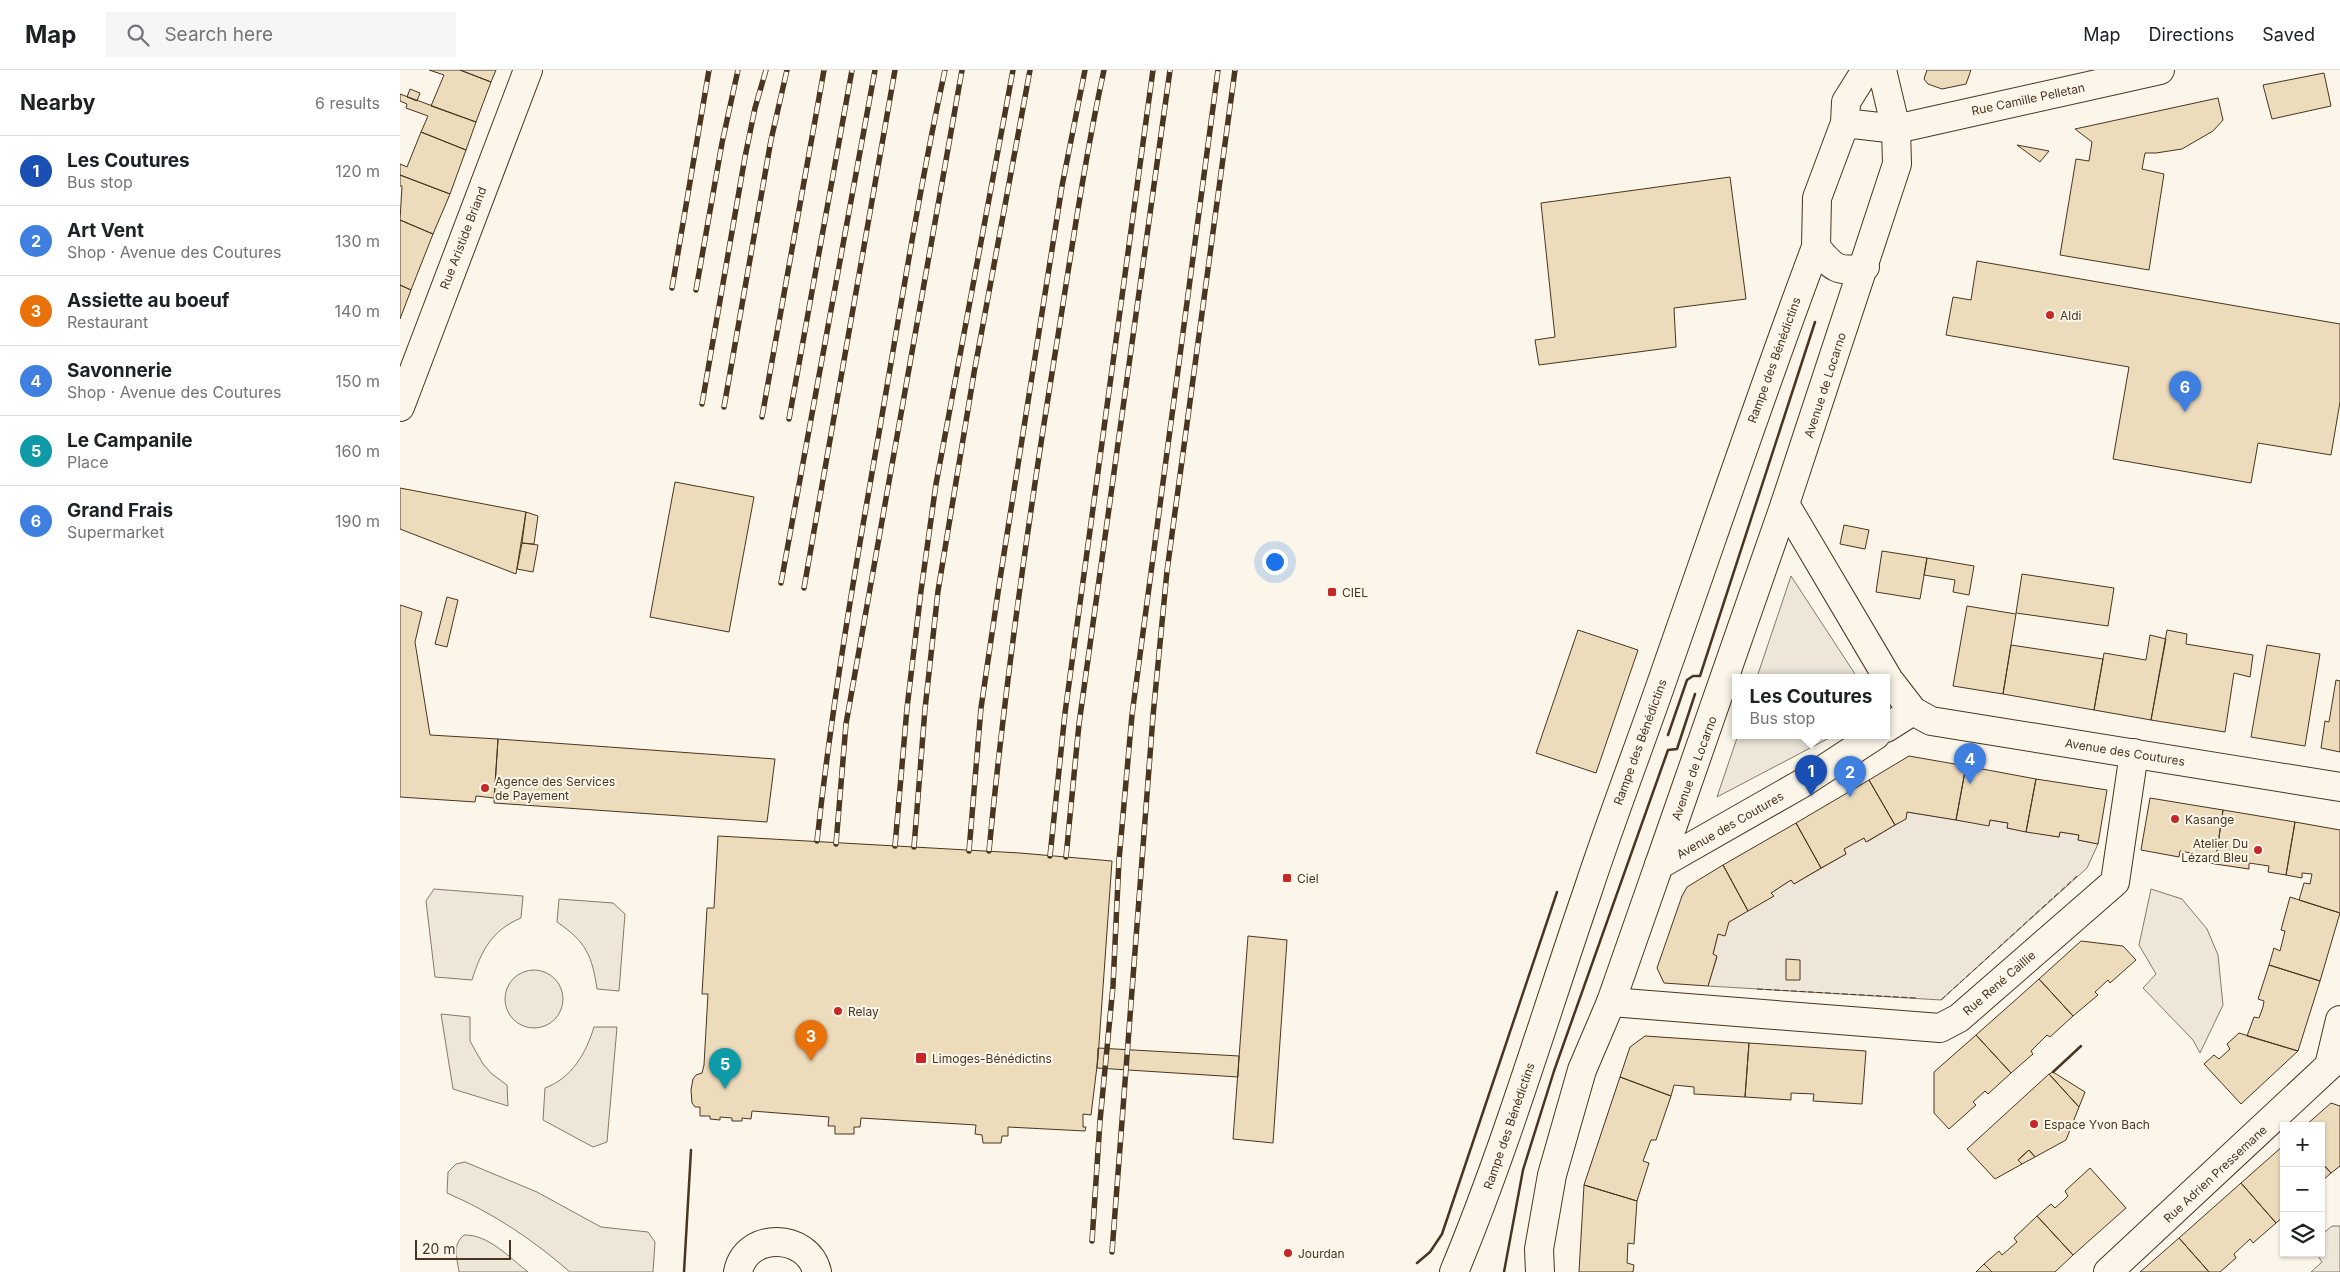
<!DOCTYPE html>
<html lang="en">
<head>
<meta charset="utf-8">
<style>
	:root { --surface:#fff; --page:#f6f6f6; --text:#202124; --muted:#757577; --line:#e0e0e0; --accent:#c62828 }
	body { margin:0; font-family:Inter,sans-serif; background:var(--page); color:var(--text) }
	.controls { position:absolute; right:15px; bottom:15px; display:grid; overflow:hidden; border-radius:0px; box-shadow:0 1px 4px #0004 }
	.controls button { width:45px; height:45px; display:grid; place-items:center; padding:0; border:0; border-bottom:1px solid var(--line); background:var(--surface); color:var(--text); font:25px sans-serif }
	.scale { position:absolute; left:15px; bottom:12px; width:96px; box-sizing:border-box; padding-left:5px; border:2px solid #4a3520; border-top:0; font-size:14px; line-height:18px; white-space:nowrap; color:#4a3520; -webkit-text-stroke:4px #fbf6e9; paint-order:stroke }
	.you { position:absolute; left:874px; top:491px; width:18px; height:18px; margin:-12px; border:4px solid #fff; border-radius:50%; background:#1a73e8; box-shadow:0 0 0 8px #1a73e833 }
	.badge { display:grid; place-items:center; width:32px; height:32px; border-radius:50%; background:var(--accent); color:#fff; font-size:16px; font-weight:700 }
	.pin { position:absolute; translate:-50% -41px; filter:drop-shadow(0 1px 2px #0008) }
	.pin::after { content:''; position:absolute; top:26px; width:18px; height:15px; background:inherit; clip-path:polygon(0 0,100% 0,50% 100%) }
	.popup { position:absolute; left:1332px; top:604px; width:158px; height:65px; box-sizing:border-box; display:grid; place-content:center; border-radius:0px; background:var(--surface); filter:drop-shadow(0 1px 4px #0005); font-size:16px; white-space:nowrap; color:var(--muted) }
	.popup b { font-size:19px; color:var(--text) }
	.popup::after { content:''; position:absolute; left:50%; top:100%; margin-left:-10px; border:10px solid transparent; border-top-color:var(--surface) }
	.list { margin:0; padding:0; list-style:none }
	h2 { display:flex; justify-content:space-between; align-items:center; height:65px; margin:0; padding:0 20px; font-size:21px }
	h2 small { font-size:16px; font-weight:400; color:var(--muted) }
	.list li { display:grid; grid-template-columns:32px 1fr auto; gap:15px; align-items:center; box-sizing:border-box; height:70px; padding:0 20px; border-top:1px solid var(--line) }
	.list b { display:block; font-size:19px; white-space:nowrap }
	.list p { margin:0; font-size:16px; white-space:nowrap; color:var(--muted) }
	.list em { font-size:16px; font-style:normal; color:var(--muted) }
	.icon { flex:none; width:28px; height:28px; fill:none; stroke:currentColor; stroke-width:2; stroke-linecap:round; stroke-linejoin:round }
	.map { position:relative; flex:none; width:1940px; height:1202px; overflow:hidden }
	header { display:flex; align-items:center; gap:30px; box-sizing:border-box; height:70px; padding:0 25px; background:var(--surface); border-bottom:1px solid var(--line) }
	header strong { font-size:24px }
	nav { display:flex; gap:28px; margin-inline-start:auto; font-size:18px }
	.search { width:350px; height:45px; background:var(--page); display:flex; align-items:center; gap:12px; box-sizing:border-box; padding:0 18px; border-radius:0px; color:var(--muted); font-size:19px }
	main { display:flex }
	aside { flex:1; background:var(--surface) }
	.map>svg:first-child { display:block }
	.green { fill:#ede6d9; stroke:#887966 }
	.building { fill:#ecdcbc; stroke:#4a3520 }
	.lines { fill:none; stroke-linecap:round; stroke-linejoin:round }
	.street-casing { stroke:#4a3520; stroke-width:30 }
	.secondary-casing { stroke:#4a3520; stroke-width:30 }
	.street { stroke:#fbf6e9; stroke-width:28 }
	.secondary { stroke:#fbf6e9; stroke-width:28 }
	.rail-casing { stroke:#4a3520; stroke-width:5.5 }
	.rail { stroke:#fbf6e9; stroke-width:4; stroke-dasharray:11; stroke-linecap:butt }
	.fence { stroke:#4a3520; stroke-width:1; stroke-dasharray:6 2.5; stroke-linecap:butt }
	.wall { stroke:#4a3520; stroke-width:2.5 }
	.poi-dot { fill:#c62828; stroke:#fbf6e9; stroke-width:2 }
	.labels { text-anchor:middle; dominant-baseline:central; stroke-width:4; stroke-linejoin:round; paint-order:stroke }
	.street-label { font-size:12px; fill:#4a3520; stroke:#fbf6e9 }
	.poi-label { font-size:12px; fill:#4a3520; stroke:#fbf6e9; text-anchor:start }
</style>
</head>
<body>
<header>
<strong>Map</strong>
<div class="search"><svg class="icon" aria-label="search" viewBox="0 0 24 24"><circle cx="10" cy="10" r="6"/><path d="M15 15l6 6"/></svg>Search here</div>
<nav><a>Map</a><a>Directions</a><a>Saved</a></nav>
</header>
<main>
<aside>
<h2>Nearby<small>6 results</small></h2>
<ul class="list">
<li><span class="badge" style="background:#1a4fb4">1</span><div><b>Les Coutures</b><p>Bus stop</p></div><em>120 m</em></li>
<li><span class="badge" style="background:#3f7fe0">2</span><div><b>Art Vent</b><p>Shop · Avenue des Coutures</p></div><em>130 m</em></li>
<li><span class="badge" style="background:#e8710a">3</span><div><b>Assiette au boeuf</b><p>Restaurant</p></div><em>140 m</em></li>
<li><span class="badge" style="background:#3f7fe0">4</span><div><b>Savonnerie</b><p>Shop · Avenue des Coutures</p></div><em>150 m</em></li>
<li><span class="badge" style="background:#0f9aa8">5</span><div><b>Le Campanile</b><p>Place</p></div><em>160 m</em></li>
<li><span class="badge" style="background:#3f7fe0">6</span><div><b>Grand Frais</b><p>Supermarket</p></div><em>190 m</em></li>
</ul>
</aside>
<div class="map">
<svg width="1940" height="1202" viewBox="0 0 1940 1202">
	<rect width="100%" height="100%" fill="#fbf6e9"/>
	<path class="green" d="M 1391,506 L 1457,607 L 1357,607 Z
		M 1338,665 L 1435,665 L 1317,727 Z
		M 1507,742 L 1589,755 L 1590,750 L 1608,753 L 1607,758 L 1659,767 L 1660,762 L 1679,765 L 1678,770 L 1698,774 L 1687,798 L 1541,930 L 1308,916 L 1317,887 L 1313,884 L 1318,864 L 1329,852 L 1373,826 L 1371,823 L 1391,810 L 1394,814 L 1446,784 L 1444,779 L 1464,768 L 1467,772 L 1505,749 Z
		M 34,819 L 123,826 L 121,848 C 92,860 81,881 72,910 L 35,907 L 26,831 Z
		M 1751,819 L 1782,829 L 1807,859 L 1818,885 L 1823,935 L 1800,983 L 1793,970 L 1743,918 L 1756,904 L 1739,875 Z
		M 159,829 L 213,833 L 225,844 L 219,921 L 197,919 C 192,885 186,872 157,852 Z
		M105 929a29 29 0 1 1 58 0a29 29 0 1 1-58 0Z
		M 41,944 L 70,947 L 70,971 L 75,980 L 83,994 L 92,1004 L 107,1015 L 108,1036 L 53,1019 Z
		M 194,957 L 217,957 L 207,1072 L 193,1077 L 143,1050 L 145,1018 C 172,1008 186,983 194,957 Z
		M 65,1092 L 137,1122 L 201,1157 L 248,1162 L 255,1172 L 253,1202 L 170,1202 C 132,1169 93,1143 47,1123 L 48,1102 L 56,1094 Z
		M 1932,1156 L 1940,1156 L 1940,1202 L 1911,1202 L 1922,1192 L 1916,1183 L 1921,1183 L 1921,1165 Z
		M 64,1165 C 88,1164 110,1188 128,1202 L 59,1202 C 57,1188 52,1175 64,1165 Z"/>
	<path class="building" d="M 29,0 L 60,0 L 91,12 L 76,52 L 31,36 L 44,5 Z
		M 60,0 L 96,0 L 91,12 Z
		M 1527,0 L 1571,0 L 1566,14 L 1542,19 L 1528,14 L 1524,9 Z
		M 1924,3 L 1931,36 L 1872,49 L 1863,15 Z
		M 10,19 L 20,23 L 17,31 L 7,27 Z
		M 0,24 L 76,52 L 66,80 L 21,62 L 28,46 L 6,38 L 7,34 L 0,31 Z
		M 1818,28 L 1823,50 L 1813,61 L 1782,79 L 1756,83 L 1745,83 L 1742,99 L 1764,104 L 1749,200 L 1660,185 L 1676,89 L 1689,91 L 1692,72 L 1675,59 Z
		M 21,62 L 66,80 L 50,124 L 0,105 L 0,94 L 7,97 Z
		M 1617,75 L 1649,81 L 1640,92 Z
		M 0,105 L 50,124 L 33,164 L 0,150 L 2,116 L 0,116 Z
		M 1330,107 L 1346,229 L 1274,238 L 1276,277 L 1139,295 L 1135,270 L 1155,267 L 1141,133 Z
		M 0,150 L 33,164 L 11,220 L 0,215 Z
		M 1577,191 L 1940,254 L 1940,332 L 1931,385 L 1858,373 L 1851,413 L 1713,389 L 1729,297 L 1546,265 L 1553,227 L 1571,230 Z
		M 0,215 L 11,220 L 0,249 Z
		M 275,412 L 354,427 L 329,562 L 250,547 Z
		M 0,418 L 126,442 L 116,504 L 0,459 Z
		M 126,442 L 138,446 L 134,474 L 122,473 Z
		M 1444,455 L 1469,460 L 1465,479 L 1440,474 Z
		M 122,473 L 138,475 L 133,502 L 117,499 Z
		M 1482,481 L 1527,488 L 1520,529 L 1476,522 Z
		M 1527,488 L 1574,496 L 1569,525 L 1553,522 L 1555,510 L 1524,505 Z
		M 1622,504 L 1714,518 L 1708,556 L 1616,543 Z
		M 47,527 L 58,530 L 47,577 L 35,574 Z
		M 0,535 L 22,542 L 15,572 L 30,665 L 98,669 L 94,728 L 76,726 L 75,732 L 0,727 Z
		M 1567,536 L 1616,544 L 1603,624 L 1553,616 Z
		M 1178,560 L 1238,580 L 1196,703 L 1136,683 Z
		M 1767,560 L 1787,564 L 1786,574 L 1853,585 L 1850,607 L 1834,603 L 1825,662 L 1751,650 Z
		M 1750,565 L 1766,569 L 1751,650 L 1694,640 L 1704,583 L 1746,590 Z
		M 1611,575 L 1703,589 L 1694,640 L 1603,624 Z
		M 1867,575 L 1920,584 L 1905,676 L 1851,667 Z
		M 1936,610 L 1940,611 L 1940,682 L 1921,678 L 1925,651 L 1929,652 Z
		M 98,669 L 375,689 L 367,752 L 94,733 Z
		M 1509,686 L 1566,696 L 1556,750 L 1507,742 L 1506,749 L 1495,755 L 1469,710 Z
		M 1566,696 L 1636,709 L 1626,762 L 1607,758 L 1608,753 L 1590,750 L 1589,756 L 1556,750 Z
		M 1636,709 L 1707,720 L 1698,774 L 1678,770 L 1679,765 L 1660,762 L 1659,767 L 1626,762 Z
		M 1469,710 L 1495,755 L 1466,772 L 1464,768 L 1444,779 L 1446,784 L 1421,798 L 1396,753 Z
		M 1750,728 L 1823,740 L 1815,794 L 1796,790 L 1797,784 L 1780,781 L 1779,787 L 1741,780 Z
		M 1823,740 L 1895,752 L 1886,805 L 1868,802 L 1869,796 L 1849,793 L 1849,799 L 1815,794 Z
		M 1895,752 L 1940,760 L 1940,843 L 1899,830 L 1904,813 L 1910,814 L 1912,804 L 1902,803 L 1902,808 L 1886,805 Z
		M 1396,753 L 1421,798 L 1394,814 L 1391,810 L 1371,823 L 1374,826 L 1348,841 L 1323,795 Z
		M 318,766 L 620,783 L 712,791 L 698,988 L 691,1045 L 683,1044 L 683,1057 L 686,1057 L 685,1061 L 608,1057 L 608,1066 L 602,1066 L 601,1073 L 583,1073 L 582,1065 L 575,1064 L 576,1055 L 461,1048 L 460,1057 L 454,1057 L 454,1064 L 435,1064 L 435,1056 L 428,1056 L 429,1047 L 352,1041 L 351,1049 L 342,1048 L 342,1051 L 332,1051 L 332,1048 L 320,1047 L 320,1050 L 310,1049 L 310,1046 L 300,1046 L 300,1037 L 295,1037 L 292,1033 L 291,1020 L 293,1009 L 296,1005 L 302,1003 L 304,995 L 308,924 L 302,924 L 307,838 L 314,838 Z
		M 1323,795 L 1348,841 L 1329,852 L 1325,866 L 1318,864 L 1313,884 L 1317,886 L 1308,916 L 1264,913 L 1257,898 L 1282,826 L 1287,817 Z
		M 1890,827 L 1940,843 L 1920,911 L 1869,895 L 1874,878 L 1880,881 L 1885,861 L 1881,860 Z
		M 848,866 L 887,870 L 873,1073 L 833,1069 Z
		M 1681,871 L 1723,876 L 1736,890 L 1710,913 L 1708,910 L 1695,922 L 1698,925 L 1673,946 L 1639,909 Z
		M 1386,889 L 1400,890 L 1400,910 L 1386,910 Z
		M 1869,895 L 1920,911 L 1898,981 L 1847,966 L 1854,947 L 1859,948 L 1863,937 L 1864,931 L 1858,929 Z
		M 1639,909 L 1673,946 L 1650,967 L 1647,965 L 1631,981 L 1633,984 L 1611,1003 L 1576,965 Z
		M 1839,963 L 1898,981 L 1841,1034 L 1804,994 L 1814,985 L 1819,989 L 1830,979 L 1827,974 Z
		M 1576,965 L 1611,1003 L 1588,1024 L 1585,1021 L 1573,1032 L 1576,1035 L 1549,1059 L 1534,1043 L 1534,1002 Z
		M 1245,966 L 1349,973 L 1345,1027 L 1294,1024 L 1294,1017 L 1274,1015 L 1271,1026 L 1220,1007 L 1230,977 Z
		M 1349,973 L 1466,981 L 1462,1034 L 1413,1031 L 1414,1024 L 1391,1023 L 1391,1030 L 1345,1027 Z
		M 698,978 L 839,986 L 838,1007 L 697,998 Z
		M 1653,1002 L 1685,1022 L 1679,1037 L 1649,1004 Z
		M 1649,1004 L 1679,1037 L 1666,1070 L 1635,1087 L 1629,1080 L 1618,1090 L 1622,1094 L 1595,1109 L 1567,1079 Z
		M 1220,1007 L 1271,1026 L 1256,1070 L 1251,1070 L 1243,1091 L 1249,1093 L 1237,1131 L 1184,1115 Z
		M 1931,1033 L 1940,1036 L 1940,1096 L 1931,1103 L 1921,1092 L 1921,1056 L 1905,1056 Z
		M 1884,1075 L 1884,1146 L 1876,1153 L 1841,1113 Z
		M 1629,1080 L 1635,1087 L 1622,1094 L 1618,1090 Z
		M 1921,1092 L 1931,1103 L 1921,1112 Z
		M 1690,1098 L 1726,1138 L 1673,1185 L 1637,1146 L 1651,1134 L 1655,1138 L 1664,1130 L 1668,1126 L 1665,1121 Z
		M 1841,1113 L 1876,1153 L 1853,1173 L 1850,1169 L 1834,1184 L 1836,1188 L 1820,1202 L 1809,1202 L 1779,1168 Z
		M 1184,1115 L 1237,1131 L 1234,1174 L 1228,1173 L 1227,1193 L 1234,1195 L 1233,1202 L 1179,1202 Z
		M 1637,1146 L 1673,1185 L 1655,1202 L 1592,1202 L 1584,1194 L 1599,1181 L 1602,1185 L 1617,1172 L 1614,1168 Z
		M 1779,1168 L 1809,1202 L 1740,1202 Z
		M 1584,1194 L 1592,1202 L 1576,1202 Z"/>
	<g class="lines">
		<defs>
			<path id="street" d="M 1496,59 L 1760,0
				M 1259,795 L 1385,434
				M 1211,932 L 1540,958 L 1559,948 L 1715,812 L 1734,683
				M 1708,1202 L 1929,996 L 1940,950"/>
			<path id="secondary" d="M 1482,0 L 1496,59 L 1497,94 L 1385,434 L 1489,610 L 1513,641 L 1486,658
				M 1445,53 L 1496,59
				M 1465,197 C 1438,204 1432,197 1416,177 L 1417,128 L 1445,53 L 1446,32 L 1466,0
				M 0,337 L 128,0
				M 1513,641 L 1531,651 L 1940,717
				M 338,1202 C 346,1161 408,1163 417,1202
				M 1054,1202 C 1106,1077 1144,948 1188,820 C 1213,744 1242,670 1268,594 C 1317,455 1364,315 1416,177
				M 1140,1202 L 1139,1179 L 1152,1105 L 1182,1000 L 1211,932 L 1259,795 L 1401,714 L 1476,665"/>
		</defs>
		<use href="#street" class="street-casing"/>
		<use href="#secondary" class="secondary-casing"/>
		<use href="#street" class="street"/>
		<use href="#secondary" class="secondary"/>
		<defs>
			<path id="rail" d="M 272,218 L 309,0
				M 296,220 L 322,73 L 338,0
				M 302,334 L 345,87 L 355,38 L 366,0
				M 324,337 L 371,70 L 387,0
				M 362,347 L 424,0
				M 389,349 L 452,0
				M 381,513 L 475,0
				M 404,518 L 495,0
				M 417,771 C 432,634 455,499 479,363 C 500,242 519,120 545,0
				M 436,774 L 446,654 L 562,0
				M 495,776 L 507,638 L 521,521 L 536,414 L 613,0
				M 514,777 L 525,639 L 538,521 L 574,303 L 630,0
				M 569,781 L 581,638 L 600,509 L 662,116 L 685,0
				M 589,781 C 605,613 629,445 656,278 C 671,185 684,92 704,0
				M 650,786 L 665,643 L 753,0
				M 666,787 L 679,654 L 770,0
				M 692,1171 L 700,1051 L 713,916 L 719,790 L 732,645 L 818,0
				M 712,1182 L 753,646 L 767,501 L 835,0"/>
		</defs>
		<use href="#rail" class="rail-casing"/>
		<use href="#rail" class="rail"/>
		<path class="fence" d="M 1357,919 L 1516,928
			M 1541,930 L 1677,806"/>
		<path class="wall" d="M 1268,665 L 1287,610 L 1293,606 L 1300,606 L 1415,252
			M 1653,1002 L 1681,976
			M 1017,1193 L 1030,1182 L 1042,1164 L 1157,822
			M 284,1202 L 291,1080
			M 1104,1202 L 1123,1100 L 1154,1001 L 1268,680 L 1277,679 L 1295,624"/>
	</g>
	<g class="poi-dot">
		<circle cx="1650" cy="245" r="5"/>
		<rect x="927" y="517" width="10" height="10" rx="2.5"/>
		<circle cx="85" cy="718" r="5"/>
		<circle cx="1775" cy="749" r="5"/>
		<circle cx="1858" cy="780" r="5"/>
		<rect x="882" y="803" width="10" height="10" rx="2.5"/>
		<circle cx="438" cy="941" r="5"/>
		<rect x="515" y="982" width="12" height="12" rx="2.5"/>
		<circle cx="1634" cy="1054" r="5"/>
		<circle cx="888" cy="1183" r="5"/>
	</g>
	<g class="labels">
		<g class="street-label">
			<text transform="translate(1628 29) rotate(-12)">Rue Camille Pelletan</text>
			<text transform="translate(63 168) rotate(-69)">Rue Aristide Briand</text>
			<text transform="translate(1374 290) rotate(-70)">Rampe des Bénédictins</text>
			<text transform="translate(1425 315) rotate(-72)">Avenue de Locarno</text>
			<text transform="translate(1240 672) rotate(-70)">Rampe des Bénédictins</text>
			<text transform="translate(1725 682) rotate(9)">Avenue des Coutures</text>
			<text transform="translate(1294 698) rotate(-70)">Avenue de Locarno</text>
			<text transform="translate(1330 755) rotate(-30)">Avenue des Coutures</text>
			<text transform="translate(1599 913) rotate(-41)">Rue René Caillie</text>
			<text transform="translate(1109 1056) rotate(-71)">Rampe des Bénédictins</text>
			<text transform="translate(1815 1104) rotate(-43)">Rue Adrien Pressemane</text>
		</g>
		<g class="poi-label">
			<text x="1660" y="245">Aldi</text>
			<text x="942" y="522">CIEL</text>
			<text x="95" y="711">Agence des Services<tspan x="95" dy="14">de Payement</tspan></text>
			<text x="1785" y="749">Kasange</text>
			<text x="1848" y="773" text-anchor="end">Atelier Du<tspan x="1848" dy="14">Lézard Bleu</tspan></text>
			<text x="897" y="808">Ciel</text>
			<text x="448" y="941">Relay</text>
			<text x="532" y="988">Limoges-Bénédictins</text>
			<text x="1644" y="1054">Espace Yvon Bach</text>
			<text x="898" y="1183">Jourdan</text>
		</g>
	</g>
</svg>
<div class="controls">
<button>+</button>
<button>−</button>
<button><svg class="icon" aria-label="layers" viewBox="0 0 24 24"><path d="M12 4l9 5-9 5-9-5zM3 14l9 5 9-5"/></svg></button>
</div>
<div class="scale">20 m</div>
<div class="you"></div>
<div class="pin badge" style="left:1411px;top:726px;background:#1a4fb4">1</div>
<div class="popup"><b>Les Coutures</b>Bus stop</div>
<div class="pin badge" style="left:1450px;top:727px;background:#3f7fe0">2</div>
<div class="pin badge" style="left:411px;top:991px;background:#e8710a">3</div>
<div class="pin badge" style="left:1570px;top:714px;background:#3f7fe0">4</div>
<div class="pin badge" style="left:325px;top:1019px;background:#0f9aa8">5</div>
<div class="pin badge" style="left:1785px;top:342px;background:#3f7fe0">6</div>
</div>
</main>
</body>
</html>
